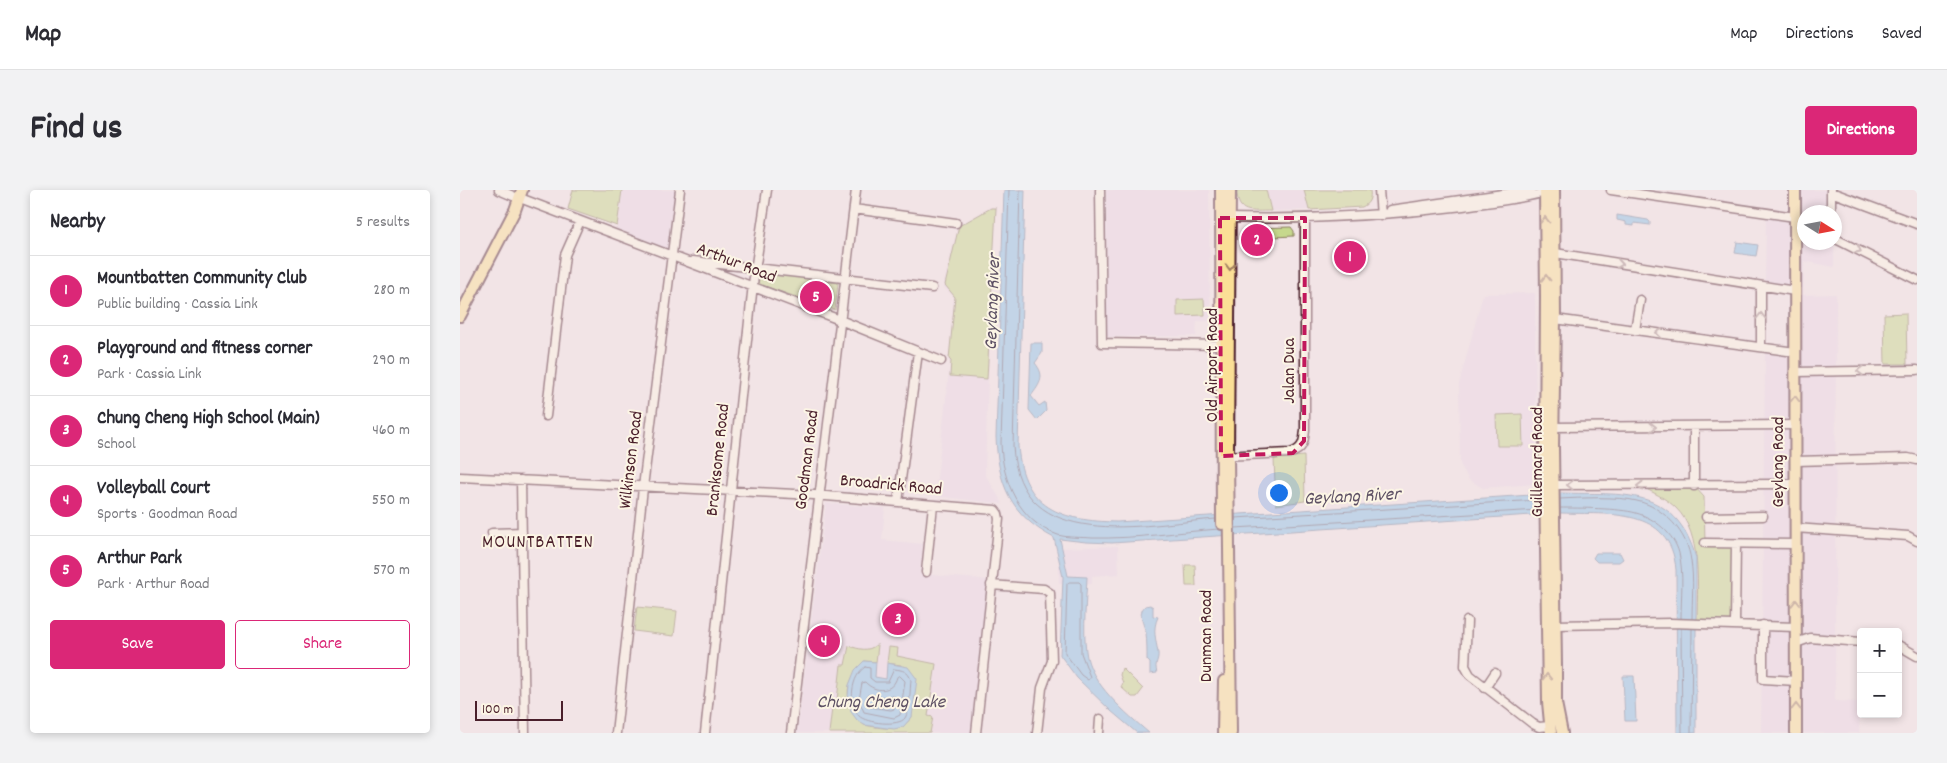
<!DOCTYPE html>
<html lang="en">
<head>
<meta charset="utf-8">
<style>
	:root { --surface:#fff; --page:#f2f2f3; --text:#2b2b33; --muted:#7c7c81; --line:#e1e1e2; --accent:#db2777 }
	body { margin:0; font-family:Dekko,sans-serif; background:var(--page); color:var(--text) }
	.controls { position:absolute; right:15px; bottom:15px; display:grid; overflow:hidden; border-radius:5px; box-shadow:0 2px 8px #0003 }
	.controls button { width:45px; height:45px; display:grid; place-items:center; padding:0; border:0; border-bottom:1px solid var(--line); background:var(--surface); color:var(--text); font:25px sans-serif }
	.compass { position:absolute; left:1337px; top:15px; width:45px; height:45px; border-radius:50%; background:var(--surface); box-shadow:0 2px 8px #0003; rotate:101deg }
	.scale { position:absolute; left:15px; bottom:12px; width:88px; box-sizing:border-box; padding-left:5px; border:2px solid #4a1f2b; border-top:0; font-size:14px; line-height:18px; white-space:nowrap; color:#4a1f2b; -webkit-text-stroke:4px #fcf5e5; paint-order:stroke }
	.you { position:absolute; left:818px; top:302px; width:18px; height:18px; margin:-12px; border:4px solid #fff; border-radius:50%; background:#1a73e8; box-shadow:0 0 0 8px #1a73e833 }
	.badge { display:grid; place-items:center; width:32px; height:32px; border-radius:50%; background:var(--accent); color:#fff; font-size:16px; font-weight:700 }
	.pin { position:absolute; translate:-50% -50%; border:2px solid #fff; box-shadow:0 1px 5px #0006 }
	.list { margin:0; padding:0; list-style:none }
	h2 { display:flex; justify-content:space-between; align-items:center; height:65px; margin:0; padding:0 20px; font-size:21px }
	h2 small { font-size:16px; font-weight:400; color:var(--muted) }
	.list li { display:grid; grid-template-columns:32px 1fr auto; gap:15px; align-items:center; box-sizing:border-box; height:70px; padding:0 20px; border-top:1px solid var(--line) }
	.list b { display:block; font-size:19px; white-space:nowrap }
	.list p { margin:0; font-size:16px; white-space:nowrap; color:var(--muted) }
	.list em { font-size:16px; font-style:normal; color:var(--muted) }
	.actions { display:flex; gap:10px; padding:15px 20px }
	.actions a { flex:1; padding:11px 0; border:1px solid var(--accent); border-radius:5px; text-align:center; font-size:18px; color:var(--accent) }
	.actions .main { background:var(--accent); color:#fff }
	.map { position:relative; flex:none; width:1457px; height:543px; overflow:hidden; border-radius:5px }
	header { display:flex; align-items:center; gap:30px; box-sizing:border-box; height:70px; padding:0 25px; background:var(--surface); border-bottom:1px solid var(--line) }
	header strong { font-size:24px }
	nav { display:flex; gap:28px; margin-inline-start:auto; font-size:18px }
	.intro { display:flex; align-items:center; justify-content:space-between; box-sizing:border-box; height:120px; padding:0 30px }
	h1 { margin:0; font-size:35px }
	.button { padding:12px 22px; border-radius:5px; background:var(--accent); color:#fff; font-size:18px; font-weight:700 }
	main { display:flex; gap:30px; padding:0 30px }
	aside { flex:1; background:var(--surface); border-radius:5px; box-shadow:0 2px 8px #0003 }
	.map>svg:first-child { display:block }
	.built { fill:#ead8e6 }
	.green { fill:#c6d88d; stroke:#887c5c }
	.water { fill:#89c2e8; stroke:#70819c }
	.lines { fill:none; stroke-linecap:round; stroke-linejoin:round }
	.shore { stroke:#636077; stroke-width:1 }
	.minor-casing { stroke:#4a1f2b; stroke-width:11 }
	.major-casing { stroke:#4a1f2b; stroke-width:14 }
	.minor { stroke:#fcf5e5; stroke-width:8 }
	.major { stroke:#fbdf96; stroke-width:10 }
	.oneway { stroke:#a27f60 }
	.oneway2 { stroke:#a38a88 }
	.marked { fill:none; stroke:#c2185b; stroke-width:4; stroke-dasharray:10 6; stroke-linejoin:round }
	.labels { text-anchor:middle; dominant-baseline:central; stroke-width:4; stroke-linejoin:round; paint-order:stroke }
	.street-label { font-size:18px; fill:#4a1f2b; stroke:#fcf5e5 }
	.water-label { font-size:19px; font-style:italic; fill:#5d5064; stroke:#fcf5e5 }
	.neighbourhood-label { font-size:19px; letter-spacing:1px; fill:#4a1f2b; stroke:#fcf5e5 }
</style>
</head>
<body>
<header>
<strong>Map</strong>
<nav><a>Map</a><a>Directions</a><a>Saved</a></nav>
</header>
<div class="intro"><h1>Find us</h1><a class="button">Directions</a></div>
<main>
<aside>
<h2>Nearby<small>5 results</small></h2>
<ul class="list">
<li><span class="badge">1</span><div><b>Mountbatten Community Club</b><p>Public building · Cassia Link</p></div><em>280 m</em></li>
<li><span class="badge">2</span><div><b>Playground and fitness corner</b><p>Park · Cassia Link</p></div><em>290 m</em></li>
<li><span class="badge">3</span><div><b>Chung Cheng High School (Main)</b><p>School</p></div><em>460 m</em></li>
<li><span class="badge">4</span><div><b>Volleyball Court</b><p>Sports · Goodman Road</p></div><em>550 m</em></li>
<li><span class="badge">5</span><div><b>Arthur Park</b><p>Park · Arthur Road</p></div><em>570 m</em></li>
</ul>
<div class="actions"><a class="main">Save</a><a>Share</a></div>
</aside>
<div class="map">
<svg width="1457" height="543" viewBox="0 0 1457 543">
	<rect width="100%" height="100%" fill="#f2e4e6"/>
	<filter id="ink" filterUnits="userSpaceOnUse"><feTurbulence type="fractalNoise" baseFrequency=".02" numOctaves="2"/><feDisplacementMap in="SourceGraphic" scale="10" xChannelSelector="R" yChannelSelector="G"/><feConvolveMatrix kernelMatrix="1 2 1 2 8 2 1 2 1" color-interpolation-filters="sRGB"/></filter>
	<g filter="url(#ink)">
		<path class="built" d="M 162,0 L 215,0 L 207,59 L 157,39 Z
			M 646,0 L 749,0 L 750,131 L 737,131 L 736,146 L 649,147 L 647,144 Z
			M 806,0 L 844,0 L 849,20 L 811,21 Z
			M 1329,0 L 1372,0 L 1373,22 L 1344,22 L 1344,52 L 1374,53 L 1374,77 L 1344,71 L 1343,105 L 1376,104 L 1375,511 L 1401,512 L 1399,543 L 1301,543 L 1305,162 L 1342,169 L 1330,96 L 1305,92 L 1306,25 L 1329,29 Z
			M 530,17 L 537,17 L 528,189 L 525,284 L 543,314 L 475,306 L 490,172 L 488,170 L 494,107 L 483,96 L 498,36 Z
			M 1075,103 L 1076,294 L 1023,298 L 1009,290 L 1000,274 L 999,194 L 1023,104 Z
			M 366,313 L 425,318 L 422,350 L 463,354 L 460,384 L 530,390 L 513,543 L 337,543 Z
			M 658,356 L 659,384 L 632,386 L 632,394 L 599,394 L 599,358 Z"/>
		<path class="green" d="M 113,0 L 162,0 L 157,36 L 108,19 Z
			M 777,0 L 806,0 L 811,21 C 791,21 777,25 777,0 Z
			M 844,0 L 910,0 C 911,8 910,13 902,17 L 849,20 Z
			M 531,18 L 536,18 L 527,189 L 490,186 L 491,171 L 489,169 L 495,107 L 485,95 L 499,36 Z
			M 831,37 L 834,41 L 834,46 L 813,47 L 813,52 L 810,52 L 809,61 L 806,62 L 801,58 L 782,58 L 781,47 L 790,38 Z
			M 300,82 L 378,93 L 375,120 L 298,94 Z
			M 744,109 L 745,125 L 717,126 L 717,110 Z
			M 1446,123 L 1447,174 L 1425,174 L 1424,124 Z
			M 1062,224 L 1063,256 L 1037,256 L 1036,225 Z
			M 844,266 L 845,311 L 816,315 L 814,269 Z
			M 1180,296 L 1234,296 L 1244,307 L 1245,353 L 1276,354 L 1275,434 L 1237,434 C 1237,399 1243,344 1216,318 C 1206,308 1192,302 1180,296 Z
			M 725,375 L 735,375 L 736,396 L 726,396 Z
			M 177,417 L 217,421 L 214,446 L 174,441 Z
			M 350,443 L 379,447 L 377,458 L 349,454 Z
			M 416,455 L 418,455 L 416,472 L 404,471 C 380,503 386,503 404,535 C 422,538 440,543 452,527 L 441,475 L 427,473 L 429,457 L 438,458 L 437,466 L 476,474 L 468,526 L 473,527 L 470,543 L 369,543 L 372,518 L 377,510 L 381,475 L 385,475 L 389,456 C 399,459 408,462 416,455 Z
			M 662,478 L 683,499 L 677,507 L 672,507 L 661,497 L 663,493 L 660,485 Z"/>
		<path class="water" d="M 544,0 L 565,0 L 558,256 C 563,319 602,331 657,332 L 1102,303 C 1162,305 1215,295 1236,368 L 1236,543 L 1217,543 L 1216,380 C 1211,316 1148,325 1102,323 L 652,353 L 626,352 L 600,349 L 608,386 L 627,387 C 626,411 623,438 626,461 C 629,493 667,524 689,543 L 677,543 L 651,521 L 617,488 L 600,465 L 603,387 L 594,348 C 550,325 538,294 536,247 Z
			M 1157,25 L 1188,30 L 1190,32 L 1190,35 L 1174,33 L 1174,36 L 1166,35 L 1166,32 L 1157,30 Z
			M 1277,52 L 1298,55 L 1296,66 L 1275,63 Z
			M 571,153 L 582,153 L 582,163 L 575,173 C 586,186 580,194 571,206 L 579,216 L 585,212 L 586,221 L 577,230 L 569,220 Z
			M 1136,363 L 1160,363 L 1163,369 L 1159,372 L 1137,372 L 1133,368 Z
			M 690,415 L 693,417 L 693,426 L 698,427 C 692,440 696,449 698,463 C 699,471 694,472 697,483 L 690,484 L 690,473 L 687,470 C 687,461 687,452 686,443 C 684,434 677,424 685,416 Z
			M 404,471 L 416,472 L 415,487 L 426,489 L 427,473 L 448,477 L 457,489 L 452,527 L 443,537 L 434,539 L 404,535 L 397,530 L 391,522 L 388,506 L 389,495 L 395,480 Z
			M 1163,486 L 1174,486 L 1176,531 L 1165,531 Z"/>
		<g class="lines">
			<path class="shore" d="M 549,0 L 541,253 C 542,290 559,332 598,345 C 608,348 622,347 632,348 C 675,349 717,342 759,339
				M 560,0 L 553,256 C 559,365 684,334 756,329
				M 1100,309 C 1120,308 1158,306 1177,311 C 1204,317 1228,343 1231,371 C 1234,389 1232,410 1232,429
				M 1100,318 C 1119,318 1159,318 1176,323 C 1195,328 1214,344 1219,363 C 1224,384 1221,407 1221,428
				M 775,328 L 1079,310
				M 775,338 L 1079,320
				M 610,392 L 619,392 L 621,394 L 621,463 L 630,487 L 628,490 L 621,485 L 605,463 L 607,394 Z
				M 1221,438 L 1222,543
				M 405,477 L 410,478 L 410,488 L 415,492 L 428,492 L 434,479 C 443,480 448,481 451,490 C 450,499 450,521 445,528 C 439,537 406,533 399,526 C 388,513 391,486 405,477 Z
				M 440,486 L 445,491 L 440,525 L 434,528 L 404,522 L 399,510 L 402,493 L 405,492 C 415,503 433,503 437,487 Z
				M 408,505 L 425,507 L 434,506 L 434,519 L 431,520 L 410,517 L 407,509 Z
				M 1231,543 L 1232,439"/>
			<defs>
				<path id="minor" d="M 39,0 L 53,6
					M 640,0 L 642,153 L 761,155
					M 919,0 L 921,26
					M 1151,0 L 1335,27 L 1344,32
					M 1371,2 L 1457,34
					M 60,8 L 380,130 L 481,171
					M 394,19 L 496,33
					M 930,20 L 1071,0
					M 1371,22 L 1371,0
					M 766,28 C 846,30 923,26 1003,16 C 1031,12 1062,9 1090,1
					M 1374,48 L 1457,90
					M 1095,63 L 1335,101
					M 233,71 L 472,98
					M 1301,96 L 1301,157
					M 1095,129 L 1335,162
					M 1175,140 L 1180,110
					M 1335,182 L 1457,180
					M 86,226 L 105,65 L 120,31
					M 1093,237 L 1335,235
					M 763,266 L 830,263 C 843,260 844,252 845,240 L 845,28
					M 1336,271 L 1448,268 L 1457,270
					M 0,287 L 354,305 L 535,320 L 538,324 L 539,329 L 516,543
					M 61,290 L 65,543
					M 1094,295 L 1335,294
					M 1234,296 L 1234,237
					M 438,312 L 458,162
					M 1246,327 L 1303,326
					M 1335,338 L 1448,346 L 1457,351
					M 32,343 L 62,342
					M 1245,353 L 1335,354
					M 466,382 L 473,315
					M 531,395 L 584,399 L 590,403 L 592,471 L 582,498 L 577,543
					M 1007,431 L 1005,476 L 1010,485 L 1073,534 L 1079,537 L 1090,536
					M 1275,434 L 1276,354
					M 1095,435 L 1211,433 L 1336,437
					M 1303,435 L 1303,489 L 1336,491
					M 1336,453 L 1350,448 L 1401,452
					M 1438,455 L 1457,466
					M 1025,498 L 1035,483
					M 156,543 L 184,289 L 220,0
					M 245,543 L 293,94 L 307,0
					M 331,543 L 396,0
					M 639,543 L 640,529"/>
				<path id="major" d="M 761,0 L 762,334
					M 770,0 L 768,266 L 771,543
					M 1085,0 L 1086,107 L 1085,281 L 1088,512 L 1091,543
					M 1094,0 L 1095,129 L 1093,258 L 1096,474 L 1096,513 L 1102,543
					M 1335,0 L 1336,543
					M 0,126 L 55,20 L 62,0
					M 763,543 L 764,491"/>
			</defs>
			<use href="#minor" class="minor-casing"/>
			<use href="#major" class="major-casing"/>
			<use href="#minor" class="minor"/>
			<use href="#major" class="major"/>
		</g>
		<defs><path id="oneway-chevron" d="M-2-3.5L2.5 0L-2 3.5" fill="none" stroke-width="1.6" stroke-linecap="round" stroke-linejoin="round" transform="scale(1.25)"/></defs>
		<g class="oneway">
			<use href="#oneway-chevron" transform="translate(1085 30) rotate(-91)"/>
			<use href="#oneway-chevron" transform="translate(770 77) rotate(91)"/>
			<use href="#oneway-chevron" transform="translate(1086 88) rotate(-91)"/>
			<use href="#oneway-chevron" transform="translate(1335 209) rotate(-90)"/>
			<use href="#oneway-chevron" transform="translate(1336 413) rotate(-91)"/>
			<use href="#oneway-chevron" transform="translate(1087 487) rotate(-91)"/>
			<use href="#oneway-chevron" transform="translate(1336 517) rotate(-90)"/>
		</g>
		<g class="oneway2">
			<use href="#oneway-chevron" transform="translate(1398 60) rotate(27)"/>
			<use href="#oneway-chevron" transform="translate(1160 74) rotate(9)"/>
			<use href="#oneway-chevron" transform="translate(1301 126) rotate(-90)"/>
			<use href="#oneway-chevron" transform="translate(1199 143) rotate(-173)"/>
			<use href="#oneway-chevron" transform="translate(1400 181) rotate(179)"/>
			<use href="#oneway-chevron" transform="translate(1193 237) rotate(-1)"/>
			<use href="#oneway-chevron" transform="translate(1110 295) rotate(-179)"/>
			<use href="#oneway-chevron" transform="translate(1180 296) rotate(-179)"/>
		</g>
	</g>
	<path d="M0 0H1457V543H0ZM 760,28 L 845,28 L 844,251 L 833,263 L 761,266 Z" fill="#f2e4e6" fill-opacity=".55" fill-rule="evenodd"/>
	<path class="marked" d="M 760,28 L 845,28 L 844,251 L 833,263 L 761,266 Z"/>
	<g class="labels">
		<g class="street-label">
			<text transform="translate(276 74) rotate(21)">Arthur Road</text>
			<text transform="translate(753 175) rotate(-90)">Old Airport Road</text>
			<text transform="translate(830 181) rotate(-90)">Jalan Dua</text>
			<text transform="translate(172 270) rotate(-83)">Wilkinson Road</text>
			<text transform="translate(259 270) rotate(-84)">Branksome Road</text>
			<text transform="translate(348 270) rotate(-83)">Goodman Road</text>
			<text transform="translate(1078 272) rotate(-90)">Guillemard Road</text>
			<text transform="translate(1319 272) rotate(-90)">Geylang Road</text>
			<text transform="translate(431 296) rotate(5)">Broadrick Road</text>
			<text transform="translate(747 446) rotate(-90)">Dunman Road</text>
		</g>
		<g class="water-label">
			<text transform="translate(534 112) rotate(-88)">Geylang River</text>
			<text transform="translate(892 308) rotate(-3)">Geylang River</text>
			<text x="421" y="513">Chung Cheng Lake</text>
		</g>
		<g class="neighbourhood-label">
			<text x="78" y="353">MOUNTBATTEN</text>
		</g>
	</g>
</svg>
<div class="controls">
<button>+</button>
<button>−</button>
</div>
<svg class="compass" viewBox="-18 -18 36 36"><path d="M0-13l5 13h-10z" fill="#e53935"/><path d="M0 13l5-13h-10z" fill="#7c7c81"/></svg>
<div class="scale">100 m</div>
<div class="you"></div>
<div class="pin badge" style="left:890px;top:67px">1</div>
<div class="pin badge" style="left:797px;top:50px">2</div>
<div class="pin badge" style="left:438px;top:429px">3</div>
<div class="pin badge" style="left:364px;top:451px">4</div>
<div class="pin badge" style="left:356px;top:107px">5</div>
</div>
</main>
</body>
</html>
